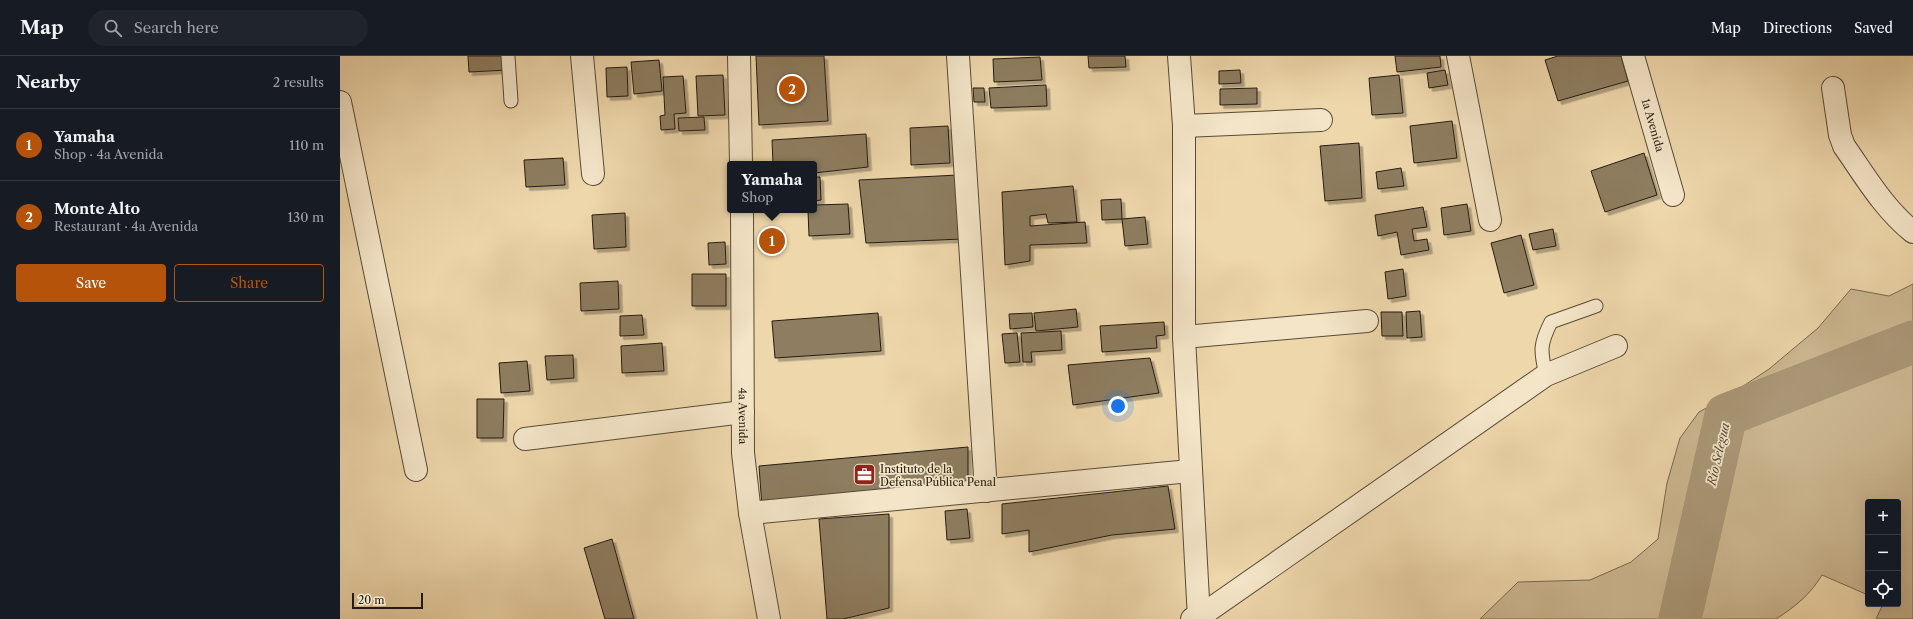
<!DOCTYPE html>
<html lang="en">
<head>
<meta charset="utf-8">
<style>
	:root { --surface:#171b24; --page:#20242c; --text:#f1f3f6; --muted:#9ea1a6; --line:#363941; --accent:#b45309 }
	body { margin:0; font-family:"Libre Caslon Text",serif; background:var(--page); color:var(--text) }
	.controls { position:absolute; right:12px; bottom:12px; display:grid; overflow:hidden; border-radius:4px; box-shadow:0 4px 16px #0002 }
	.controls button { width:36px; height:36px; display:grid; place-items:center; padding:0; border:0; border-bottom:1px solid var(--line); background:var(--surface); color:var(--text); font:20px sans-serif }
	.scale { position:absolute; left:12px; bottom:10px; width:71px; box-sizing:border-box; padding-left:4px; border:2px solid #251c11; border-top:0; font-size:11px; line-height:14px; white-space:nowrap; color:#251c11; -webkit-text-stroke:3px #f4e5c8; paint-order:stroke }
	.you { position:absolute; left:778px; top:350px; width:14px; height:14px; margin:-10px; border:3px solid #fff; border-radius:50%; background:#1a73e8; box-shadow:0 0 0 6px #1a73e833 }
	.badge { display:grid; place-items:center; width:26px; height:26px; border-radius:50%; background:var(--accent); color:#fff; font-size:13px; font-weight:700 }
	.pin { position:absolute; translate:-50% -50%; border:2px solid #fff; box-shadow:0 1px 4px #0006 }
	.popup { position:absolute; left:387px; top:105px; width:90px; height:52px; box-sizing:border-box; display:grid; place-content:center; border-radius:4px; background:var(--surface); filter:drop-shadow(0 1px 3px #0005); font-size:13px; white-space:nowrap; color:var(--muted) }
	.popup b { font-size:15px; color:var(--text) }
	.popup::after { content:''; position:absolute; left:50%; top:100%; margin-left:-8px; border:8px solid transparent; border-top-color:var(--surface) }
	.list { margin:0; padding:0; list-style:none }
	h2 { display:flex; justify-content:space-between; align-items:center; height:52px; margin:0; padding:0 16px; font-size:17px }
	h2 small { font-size:13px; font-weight:400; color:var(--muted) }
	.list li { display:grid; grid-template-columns:26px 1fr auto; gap:12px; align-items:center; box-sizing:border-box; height:72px; padding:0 16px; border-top:1px solid var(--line) }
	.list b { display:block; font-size:15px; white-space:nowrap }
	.list p { margin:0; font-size:13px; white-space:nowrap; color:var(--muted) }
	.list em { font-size:13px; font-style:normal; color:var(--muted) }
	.actions { display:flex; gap:8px; padding:12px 16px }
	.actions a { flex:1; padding:9px 0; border:1px solid var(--accent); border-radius:4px; text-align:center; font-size:14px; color:var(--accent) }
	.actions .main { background:var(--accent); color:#fff }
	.icon { flex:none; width:22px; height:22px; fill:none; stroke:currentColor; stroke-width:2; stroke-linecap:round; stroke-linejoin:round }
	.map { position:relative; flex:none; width:1573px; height:563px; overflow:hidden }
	header { display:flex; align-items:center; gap:24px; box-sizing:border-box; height:56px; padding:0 20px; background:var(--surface); border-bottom:1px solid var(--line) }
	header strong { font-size:19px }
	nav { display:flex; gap:22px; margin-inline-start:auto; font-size:14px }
	.search { width:280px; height:36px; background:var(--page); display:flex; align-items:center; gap:10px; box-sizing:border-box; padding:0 14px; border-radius:22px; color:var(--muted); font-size:15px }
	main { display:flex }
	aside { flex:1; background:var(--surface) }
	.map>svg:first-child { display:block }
	.green { fill:#ccb791; stroke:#786a51 }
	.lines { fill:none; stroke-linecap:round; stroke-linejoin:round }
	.river { stroke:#aa9777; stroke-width:43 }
	.building { fill:#8e7d61; stroke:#251c11; filter:url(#shadow) }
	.service-casing { stroke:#574b38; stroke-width:15 }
	.minor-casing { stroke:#574b38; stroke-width:24 }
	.service { stroke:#f4e5c8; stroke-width:13 }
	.minor { stroke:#f4e5c8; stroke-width:22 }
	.labels { text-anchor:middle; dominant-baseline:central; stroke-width:3.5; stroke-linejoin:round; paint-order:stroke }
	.street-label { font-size:11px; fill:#251c11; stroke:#f4e5c8 }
	.poi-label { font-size:11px; fill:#251c11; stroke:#f4e5c8; text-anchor:start }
	.water-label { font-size:12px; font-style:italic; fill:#5a4d3a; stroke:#f4e5c8 }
</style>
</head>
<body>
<header>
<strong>Map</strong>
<div class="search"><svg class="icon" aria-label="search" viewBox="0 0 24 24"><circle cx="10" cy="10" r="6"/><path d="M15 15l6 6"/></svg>Search here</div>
<nav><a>Map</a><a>Directions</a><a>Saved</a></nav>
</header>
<main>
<aside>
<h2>Nearby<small>2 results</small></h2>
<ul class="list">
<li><span class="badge">1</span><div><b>Yamaha</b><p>Shop · 4a Avenida</p></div><em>110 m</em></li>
<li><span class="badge">2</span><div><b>Monte Alto</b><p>Restaurant · 4a Avenida</p></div><em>130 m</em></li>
</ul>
<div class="actions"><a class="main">Save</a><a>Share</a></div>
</aside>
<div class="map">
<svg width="1573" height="563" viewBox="0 0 1573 563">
	<defs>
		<filter id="shadow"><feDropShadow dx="3.5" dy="3.5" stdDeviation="0" flood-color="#0004"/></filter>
	</defs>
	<rect width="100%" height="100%" fill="#eed7ab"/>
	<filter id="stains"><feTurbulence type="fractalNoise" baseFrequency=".005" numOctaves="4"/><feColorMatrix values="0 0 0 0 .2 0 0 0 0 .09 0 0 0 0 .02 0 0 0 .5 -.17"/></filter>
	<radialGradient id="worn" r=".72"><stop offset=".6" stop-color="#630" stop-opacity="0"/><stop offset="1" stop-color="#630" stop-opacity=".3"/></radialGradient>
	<path class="green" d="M 1573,228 L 1573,563 L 1536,563 L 1543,548 L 1558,548 L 1558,446 L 1528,446 L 1528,539 L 1482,519 C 1470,539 1456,550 1436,563 L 1140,563 L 1178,526 L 1250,524 L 1291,506 L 1318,483 L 1327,427 L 1340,382 L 1359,356 L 1385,342 L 1429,313 L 1478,272 L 1511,233 L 1549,240 Z"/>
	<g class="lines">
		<path class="river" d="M 1340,563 L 1386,359 L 1573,286"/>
	</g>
	<path class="building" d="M 128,0 L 166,0 L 167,14 L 129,16 Z
		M 416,0 L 484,0 L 488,65 L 419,69 Z
		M 748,0 L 785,0 L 786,11 L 749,12 Z
		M 1055,0 L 1100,0 L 1101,11 L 1057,16 Z
		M 1218,0 L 1281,0 L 1288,25 L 1218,45 L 1205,4 Z
		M 700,1 L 702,24 L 654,26 L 653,3 Z
		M 319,4 L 322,35 L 294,38 L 291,6 Z
		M 287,11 L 288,40 L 267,41 L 266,12 Z
		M 900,14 L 901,27 L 879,28 L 879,15 Z
		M 1105,14 L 1108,29 L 1089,32 L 1087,17 Z
		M 383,19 L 385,59 L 358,60 L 356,20 Z
		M 1059,19 L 1063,57 L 1032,59 L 1029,22 Z
		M 343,20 L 346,57 L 334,58 L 335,73 L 321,74 L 320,60 L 325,59 L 323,21 Z
		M 706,29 L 707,50 L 651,52 L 649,32 Z
		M 633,32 L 644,32 L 645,46 L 634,46 Z
		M 917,32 L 917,48 L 880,49 L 880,33 Z
		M 364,61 L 365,74 L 339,75 L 338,62 Z
		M 1112,65 L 1117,102 L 1074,107 L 1070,70 Z
		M 608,70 L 610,107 L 571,109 L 570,72 Z
		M 526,78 L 528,111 L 474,117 L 474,108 L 433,108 L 432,84 Z
		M 1019,87 L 1022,142 L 985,145 L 980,90 Z
		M 1304,97 L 1317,139 L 1265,156 L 1251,115 Z
		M 223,102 L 225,129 L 186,131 L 184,104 Z
		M 1061,112 L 1064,130 L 1038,133 L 1036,116 Z
		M 618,119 L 622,183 L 526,187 L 519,124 Z
		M 474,121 L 480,121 L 481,144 L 474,145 Z
		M 733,130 L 737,166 L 708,167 L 706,158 L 690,160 L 690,170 L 745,166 L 747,187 L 690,189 L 690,205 L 665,209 L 662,136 Z
		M 781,143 L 782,163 L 762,164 L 761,144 Z
		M 508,148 L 510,178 L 469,180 L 468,154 L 474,154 L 474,149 Z
		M 1127,148 L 1131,175 L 1104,179 L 1101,152 Z
		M 1083,151 L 1087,171 L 1072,173 L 1074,185 L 1087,183 L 1089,194 L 1061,199 L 1057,176 L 1038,180 L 1035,159 Z
		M 285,157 L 286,191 L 254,193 L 252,159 Z
		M 805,161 L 808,188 L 785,190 L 782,163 Z
		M 1213,173 L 1216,190 L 1193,194 L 1189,178 Z
		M 1181,179 L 1194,229 L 1164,237 L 1151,187 Z
		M 385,186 L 386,208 L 369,209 L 368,187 Z
		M 1063,213 L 1066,240 L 1048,243 L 1045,216 Z
		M 352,218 L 386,218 L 386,250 L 352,250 Z
		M 278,225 L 279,253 L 241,255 L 240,227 Z
		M 736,253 L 738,271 L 696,275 L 694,257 Z
		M 1080,255 L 1082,281 L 1067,282 L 1066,256 Z
		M 1041,256 L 1062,256 L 1063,280 L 1042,280 Z
		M 538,257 L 541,295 L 435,302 L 432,265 Z
		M 692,257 L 693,271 L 670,273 L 669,258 Z
		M 302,259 L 304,279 L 280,280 L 280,260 Z
		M 824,266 L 825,279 L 816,280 L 817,292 L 762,296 L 760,270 Z
		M 721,275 L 722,294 L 691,296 L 692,306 L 683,306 L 681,277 Z
		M 677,277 L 680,306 L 665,307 L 662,278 Z
		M 322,287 L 324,315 L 282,317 L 281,290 Z
		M 233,299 L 234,322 L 207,324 L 205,300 Z
		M 810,302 L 819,337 L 733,349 L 728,309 Z
		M 187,305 L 190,335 L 161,337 L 159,307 Z
		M 137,343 L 164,343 L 163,382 L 137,382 Z
		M 628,391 L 628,428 L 422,451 L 419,410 Z
		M 828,430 L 835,473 L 772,479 L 689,496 L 689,474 L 662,478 L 662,448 Z
		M 627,453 L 630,482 L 607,484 L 605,455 Z
		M 549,458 L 549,552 L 503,563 L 487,563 L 479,463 Z
		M 272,483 L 294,563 L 265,563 L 244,492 Z"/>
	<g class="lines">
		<defs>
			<path id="service" d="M 168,0 L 171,45
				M 1206,319 C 1200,294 1200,288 1211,266 L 1256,250"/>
			<g id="minor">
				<path d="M 242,0 L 253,118"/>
				<path d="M 399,0 L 401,108"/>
				<path d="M 618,0 L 646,435"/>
				<path d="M 839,0 L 844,70 L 844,281 L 859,563"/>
				<path d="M 1118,0 L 1150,164"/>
				<path id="s1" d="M 1293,0 L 1333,139"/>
				<path d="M 1493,32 L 1500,79 L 1504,90 C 1525,120 1544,153 1573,176"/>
				<path d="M 0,46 L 76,414"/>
				<path d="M 844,70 L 981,64"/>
				<path id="s2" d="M 402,154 L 403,397 L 410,457 L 429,563"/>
				<path d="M 844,281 L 1027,265"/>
				<path d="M 185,383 L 403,356"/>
				<path d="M 410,457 L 850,415"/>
				<path d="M 852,563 L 859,561 L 1206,319 L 1276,290"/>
			</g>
		</defs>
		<use href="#service" class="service-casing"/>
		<use href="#minor" class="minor-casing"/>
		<use href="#service" class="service"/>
		<use href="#minor" class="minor"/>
	</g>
	<defs>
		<symbol id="office-square" viewBox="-11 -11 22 22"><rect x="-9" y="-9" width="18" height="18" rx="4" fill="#8f2418" stroke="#f4e5c8"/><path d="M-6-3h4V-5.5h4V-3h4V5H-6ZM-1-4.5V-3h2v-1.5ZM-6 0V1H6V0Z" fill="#fff"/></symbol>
	</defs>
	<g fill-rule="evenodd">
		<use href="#office-square" x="512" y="406" width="25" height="25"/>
	</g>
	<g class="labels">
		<g class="street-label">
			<text stroke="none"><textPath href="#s1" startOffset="72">1a Avenida</textPath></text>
			<text stroke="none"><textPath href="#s2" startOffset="206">4a Avenida</textPath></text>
		</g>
		<g class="poi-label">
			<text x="540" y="413">Instituto de la<tspan x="540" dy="13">Defensa Pública Penal</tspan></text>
		</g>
		<g class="water-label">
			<text transform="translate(1378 398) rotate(-77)">Río Selegua</text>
		</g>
	</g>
	<rect width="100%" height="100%" filter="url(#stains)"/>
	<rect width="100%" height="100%" fill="url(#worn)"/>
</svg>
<div class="controls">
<button>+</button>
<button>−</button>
<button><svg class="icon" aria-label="locate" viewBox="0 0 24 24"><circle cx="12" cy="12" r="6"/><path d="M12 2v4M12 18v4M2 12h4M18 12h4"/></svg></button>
</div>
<div class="scale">20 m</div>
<div class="you"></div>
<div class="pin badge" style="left:432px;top:185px">1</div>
<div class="popup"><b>Yamaha</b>Shop</div>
<div class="pin badge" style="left:452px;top:33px">2</div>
</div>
</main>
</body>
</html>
